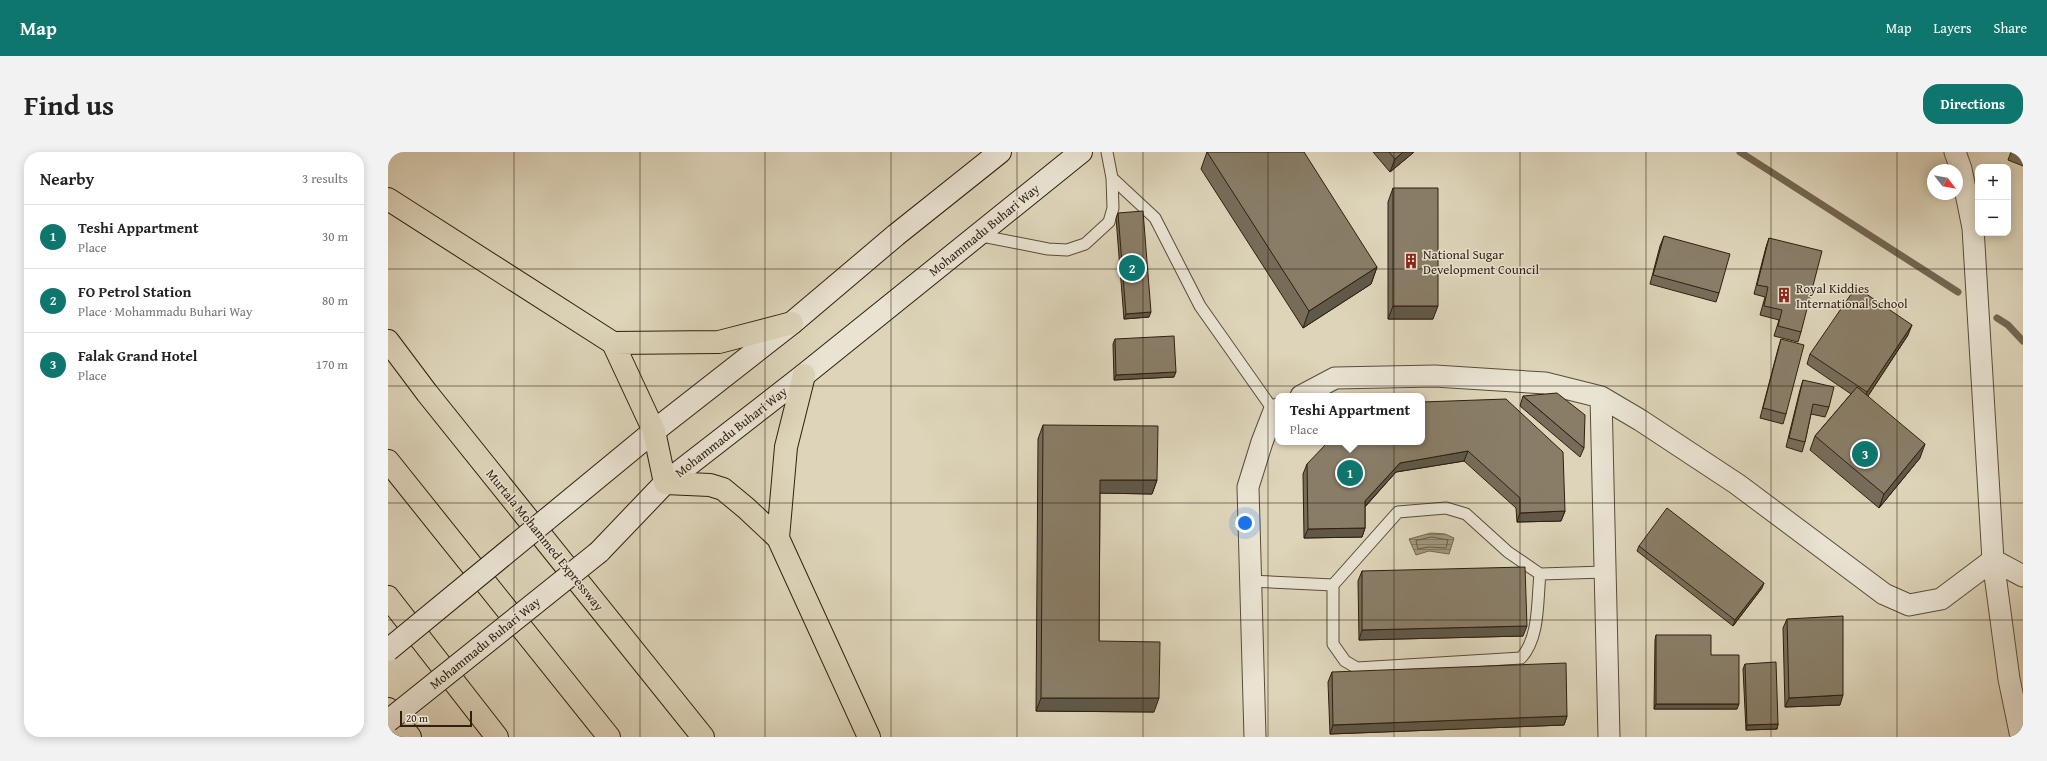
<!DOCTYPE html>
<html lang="en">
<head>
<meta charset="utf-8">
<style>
	:root { --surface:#fff; --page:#f2f2f2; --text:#222; --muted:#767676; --line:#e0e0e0; --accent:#0f766e }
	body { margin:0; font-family:"Gentium Book Plus",serif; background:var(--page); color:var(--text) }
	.controls { position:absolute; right:12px; top:12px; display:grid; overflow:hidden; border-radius:8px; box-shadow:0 2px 10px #0003 }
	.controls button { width:36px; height:36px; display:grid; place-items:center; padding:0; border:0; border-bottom:1px solid var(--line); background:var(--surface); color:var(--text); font:20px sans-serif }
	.compass { position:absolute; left:1539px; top:12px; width:36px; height:36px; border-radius:50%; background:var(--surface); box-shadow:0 2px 10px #0003; rotate:121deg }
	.scale { position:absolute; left:12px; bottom:10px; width:72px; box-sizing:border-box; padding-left:4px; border:2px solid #2e1f0e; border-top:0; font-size:11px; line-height:14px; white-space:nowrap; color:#2e1f0e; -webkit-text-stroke:3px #e9e3d2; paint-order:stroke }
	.you { position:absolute; left:857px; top:371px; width:14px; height:14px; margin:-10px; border:3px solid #fff; border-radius:50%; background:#1a73e8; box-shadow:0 0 0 6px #1a73e833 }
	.badge { display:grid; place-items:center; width:26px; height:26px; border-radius:50%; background:var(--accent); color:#fff; font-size:13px; font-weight:700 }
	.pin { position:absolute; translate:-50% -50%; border:2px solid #fff; box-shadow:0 1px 4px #0006 }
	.popup { position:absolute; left:887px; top:241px; width:150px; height:52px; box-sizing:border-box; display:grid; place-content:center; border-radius:8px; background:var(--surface); filter:drop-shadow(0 1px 3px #0005); font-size:13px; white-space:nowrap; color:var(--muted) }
	.popup b { font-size:15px; color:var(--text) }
	.popup::after { content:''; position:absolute; left:50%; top:100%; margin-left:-8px; border:8px solid transparent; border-top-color:var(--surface) }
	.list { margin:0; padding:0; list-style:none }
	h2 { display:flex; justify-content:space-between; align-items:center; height:52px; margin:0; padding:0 16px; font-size:17px }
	h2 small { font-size:13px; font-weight:400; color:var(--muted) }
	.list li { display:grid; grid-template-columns:26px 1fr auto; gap:12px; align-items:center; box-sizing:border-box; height:64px; padding:0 16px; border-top:1px solid var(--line) }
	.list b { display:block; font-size:15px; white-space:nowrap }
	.list p { margin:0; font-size:13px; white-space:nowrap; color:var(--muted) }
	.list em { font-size:13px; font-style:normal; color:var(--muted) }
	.map { position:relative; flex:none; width:1635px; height:585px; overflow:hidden; border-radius:16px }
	header { display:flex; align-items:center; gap:24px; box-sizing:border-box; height:56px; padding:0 20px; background:var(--accent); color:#fff }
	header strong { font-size:19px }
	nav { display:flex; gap:22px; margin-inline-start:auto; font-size:14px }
	.intro { display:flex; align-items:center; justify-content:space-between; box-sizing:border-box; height:96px; padding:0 24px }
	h1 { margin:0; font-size:28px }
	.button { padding:10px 18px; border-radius:16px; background:var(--accent); color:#fff; font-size:14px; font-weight:700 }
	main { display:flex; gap:24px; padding:0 24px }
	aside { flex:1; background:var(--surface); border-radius:16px; box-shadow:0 2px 10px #0003 }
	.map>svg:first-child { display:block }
	.water { fill:url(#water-rules); stroke:#746652 }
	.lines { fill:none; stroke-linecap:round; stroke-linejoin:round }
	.shore { stroke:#685a46; stroke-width:1 }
	.stream { stroke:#746652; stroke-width:7 }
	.lane-casing { stroke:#5a4c39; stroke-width:13 }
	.street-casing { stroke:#5a4c39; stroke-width:23 }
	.secondary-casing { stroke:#2e1f0e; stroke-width:24 }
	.highway-casing { stroke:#2e1f0e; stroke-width:24 }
	.lane { stroke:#e9e3d2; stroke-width:11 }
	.street { stroke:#e9e3d2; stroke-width:21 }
	.secondary { stroke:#e9e3d2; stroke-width:22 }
	.highway { stroke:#ddd4b9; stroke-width:22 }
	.secondary-bridge-casing { stroke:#2e1f0e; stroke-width:24; stroke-linecap:butt }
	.secondary-bridge { stroke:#e9e3d2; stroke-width:22 }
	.wall { fill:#766c59; stroke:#2e1f0e }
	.shaded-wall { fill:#605848; stroke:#2e1f0e }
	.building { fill:#897d67; stroke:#2e1f0e }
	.grid { fill:none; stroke:#2e1f0e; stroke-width:1; stroke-opacity:0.55 }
	.labels { text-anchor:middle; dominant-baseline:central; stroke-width:3; stroke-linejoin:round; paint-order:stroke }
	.street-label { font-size:13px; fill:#2e1f0e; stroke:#e9e3d2 }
	.poi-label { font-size:13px; fill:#2e1f0e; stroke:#e9e3d2; text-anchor:start }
</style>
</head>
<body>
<header>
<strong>Map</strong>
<nav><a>Map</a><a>Layers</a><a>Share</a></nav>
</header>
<div class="intro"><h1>Find us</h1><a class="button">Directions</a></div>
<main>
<aside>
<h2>Nearby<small>3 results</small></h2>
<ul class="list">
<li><span class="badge">1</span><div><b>Teshi Appartment</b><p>Place</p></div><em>30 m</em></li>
<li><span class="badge">2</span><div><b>FO Petrol Station</b><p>Place · Mohammadu Buhari Way</p></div><em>80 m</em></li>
<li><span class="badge">3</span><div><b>Falak Grand Hotel</b><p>Place</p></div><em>170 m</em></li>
</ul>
</aside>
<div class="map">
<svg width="1635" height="585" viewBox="0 0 1635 585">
	<defs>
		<pattern id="water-rules" width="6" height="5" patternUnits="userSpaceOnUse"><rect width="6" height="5" fill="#a2967f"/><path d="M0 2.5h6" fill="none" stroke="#847a66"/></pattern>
	</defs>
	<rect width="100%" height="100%" fill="#ddd4b9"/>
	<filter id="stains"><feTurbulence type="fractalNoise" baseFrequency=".005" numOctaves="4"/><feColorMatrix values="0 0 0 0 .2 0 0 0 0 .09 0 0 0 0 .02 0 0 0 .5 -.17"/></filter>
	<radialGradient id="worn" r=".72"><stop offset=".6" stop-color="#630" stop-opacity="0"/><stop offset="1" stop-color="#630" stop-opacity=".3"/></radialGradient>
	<path class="water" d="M 1043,381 L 1057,382 L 1066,386 L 1061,402 L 1041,399 L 1028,403 L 1021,387 Z"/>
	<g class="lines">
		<path class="shore" d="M 1044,385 L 1060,388 L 1058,396 L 1041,395 L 1030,397 L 1028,389 Z"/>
		<path class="stream" d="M 1352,0 L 1570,140
			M 1609,166 L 1620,173 L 1635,189"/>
		<defs>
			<path id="lane" d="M 724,26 L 767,66 L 812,154 L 886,259
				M 589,83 L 660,97 L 679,98 L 697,92 L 721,70 L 725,56 L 724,26 L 719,0
				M 1152,422 C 1149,449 1152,485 1133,506 L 969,516 L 957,509 L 945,492 L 945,433 L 1010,360 L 1058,356 L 1078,362 L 1120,400 L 1152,422 L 1217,420
				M 861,429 L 945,433"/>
			<path id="street" d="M 1567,0 L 1573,17 L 1585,76 L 1605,408 L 1621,527 L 1633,585
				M 913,244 L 947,226 L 1047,224 L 1157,231 L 1213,245 L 1252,268 L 1349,332 L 1496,442 L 1521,453 L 1553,447 L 1605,408 L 1635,424
				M 1213,245 L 1221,585
				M 867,585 L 860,335 L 874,290 L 886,259 L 890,257"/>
			<path id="secondary" d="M 158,368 L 266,279 L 404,171 L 508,83 L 612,0
				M 211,400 L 277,331 L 416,223 L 693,0"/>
			<path id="highway" d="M 0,47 L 225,191 L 266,279 L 277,331 L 322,333 L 335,337 L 358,356 L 390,386 L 481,585
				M 0,189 L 39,241 L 315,585
				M 225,191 L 331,190 L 404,171
				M 0,309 L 221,585
				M 390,386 L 398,295 L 416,223
				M 0,445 L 109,585
				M 0,557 L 22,585"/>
		</defs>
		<use href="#lane" class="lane-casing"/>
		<use href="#street" class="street-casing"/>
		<use href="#secondary" class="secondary-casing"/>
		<use href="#highway" class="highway-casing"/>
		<use href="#lane" class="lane"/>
		<use href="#street" class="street"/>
		<use href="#secondary" class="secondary"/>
		<use href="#highway" class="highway"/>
		<defs>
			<path id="secondary-bridge" d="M 0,498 L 158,368
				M 0,569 L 211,400"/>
		</defs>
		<use href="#secondary-bridge" class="secondary-bridge-casing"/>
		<use href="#secondary-bridge" class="secondary-bridge"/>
	</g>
	<path class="wall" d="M 819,0 L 989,115 L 983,132 L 915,176 L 813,17 Z
		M 985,0 L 1026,0 L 1002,20 Z
		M 1623,0 L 1635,0 L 1635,14 L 1620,8 Z
		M 1005,36 L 1045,167 L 1000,167 L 1000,50 Z
		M 730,61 L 761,165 L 736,167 L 728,66 Z
		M 1276,84 L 1331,141 L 1328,150 L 1262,132 L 1272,94 Z
		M 1381,86 L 1413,180 L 1410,190 L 1386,184 L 1391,168 L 1372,163 L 1377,145 L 1366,142 L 1378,95 Z
		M 1520,183 L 1480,244 L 1532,306 L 1491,356 L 1422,298 L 1427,284 L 1463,242 L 1419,212 L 1422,202 Z
		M 727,187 L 786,225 L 726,228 L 725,192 Z
		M 1393,187 L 1398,262 L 1395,272 L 1372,266 L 1390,197 Z
		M 1415,228 L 1441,255 L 1437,265 L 1423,262 L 1417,290 L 1414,300 L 1398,295 L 1412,238 Z
		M 1135,244 L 1196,296 L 1192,305 L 1132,254 Z
		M 1034,250 L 1177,359 L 1173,369 L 1129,370 L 1128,356 L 1076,309 L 1008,320 L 977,355 L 977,376 L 974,385 L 916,386 L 915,322 L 919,312 Z
		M 655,273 L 769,328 L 764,342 L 712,341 L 711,489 L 766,560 L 648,559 L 650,287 Z
		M 1251,394 L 1374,436 L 1345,474 L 1249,399 Z
		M 974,419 L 1135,484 L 971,488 L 970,429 Z
		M 1399,467 L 1452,553 L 1397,555 L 1395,476 Z
		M 1268,483 L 1323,503 L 1349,557 L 1266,557 L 1267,488 Z
		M 1357,512 L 1390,572 L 1389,577 L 1358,578 L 1355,517 Z
		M 944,520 L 1179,564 L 1176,573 L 942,582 L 940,530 Z"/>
	<path class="shaded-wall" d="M 1015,0 L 1026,0 L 1002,20 L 1007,7 Z
		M 989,115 L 983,132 L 915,176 L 921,159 Z
		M 1005,154 L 1050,154 L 1045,167 L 1000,167 Z
		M 763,160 L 761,165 L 736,167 L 738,162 Z
		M 1524,173 L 1520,183 L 1476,250 L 1479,240 Z
		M 788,220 L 786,225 L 726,228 L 728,223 Z
		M 1537,292 L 1532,306 L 1491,356 L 1496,342 Z
		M 1080,299 L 1076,309 L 1008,320 L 973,359 L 977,349 L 1012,311 Z
		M 712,328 L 769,328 L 764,342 L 707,341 Z
		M 1177,359 L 1173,369 L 1129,370 L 1132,361 Z
		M 977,376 L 974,385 L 916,386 L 920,377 Z
		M 1376,431 L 1374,436 L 1345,474 L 1347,468 Z
		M 1139,474 L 1135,484 L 971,488 L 974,478 Z
		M 1455,543 L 1452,553 L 1397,555 L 1401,546 Z
		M 653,546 L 771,546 L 766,560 L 648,559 Z
		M 1268,552 L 1351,552 L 1349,557 L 1266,557 Z
		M 1179,564 L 1176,573 L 942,582 L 945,573 Z
		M 1390,572 L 1389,577 L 1358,578 L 1359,573 Z"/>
	<path class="building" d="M 819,0 L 916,0 L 989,115 L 921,159 Z
		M 1001,0 L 1015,0 L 1007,7 Z
		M 1005,36 L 1050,36 L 1050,154 L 1005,154 Z
		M 755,59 L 763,160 L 738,162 L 730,61 Z
		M 1276,84 L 1342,102 L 1331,141 L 1265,123 Z
		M 1381,86 L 1434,99 L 1413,180 L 1390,174 L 1394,158 L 1376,154 L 1380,135 L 1369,133 Z
		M 1468,135 L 1524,173 L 1479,240 L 1422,202 Z
		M 786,184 L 788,220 L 728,223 L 727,187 Z
		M 1393,187 L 1416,193 L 1398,262 L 1375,256 Z
		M 1415,228 L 1446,235 L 1441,255 L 1425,252 L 1417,290 L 1401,286 Z
		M 1469,235 L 1537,292 L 1496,342 L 1427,284 Z
		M 1169,241 L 1197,263 L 1196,296 L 1135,244 Z
		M 1118,247 L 1175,300 L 1177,359 L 1132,361 L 1132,346 L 1080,299 L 1012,311 L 977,349 L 977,376 L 920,377 L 919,312 L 940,290 L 1034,290 L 1034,250 Z
		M 655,273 L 770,274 L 769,328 L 712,328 L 711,489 L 772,490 L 771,546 L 653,546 Z
		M 1279,356 L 1376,431 L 1347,468 L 1251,394 Z
		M 1137,415 L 1139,474 L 974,478 L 974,419 Z
		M 1455,464 L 1455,543 L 1401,546 L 1399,467 Z
		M 1268,483 L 1323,483 L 1323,503 L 1351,503 L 1351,552 L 1268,552 Z
		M 1388,510 L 1390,572 L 1359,573 L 1357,512 Z
		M 1178,511 L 1179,564 L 945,573 L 944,520 Z"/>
	<path class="grid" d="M 126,0 L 126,585M 252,0 L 252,585M 377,0 L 377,585M 503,0 L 503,585M 629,0 L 629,585M 755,0 L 755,585M 880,0 L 880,585M 1006,0 L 1006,585M 1132,0 L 1132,585M 1258,0 L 1258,585M 1383,0 L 1383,585M 1509,0 L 1509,585M 0,117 L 1635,117M 0,234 L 1635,234M 0,351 L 1635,351M 0,468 L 1635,468"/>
	<defs>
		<symbol id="building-bare" viewBox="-9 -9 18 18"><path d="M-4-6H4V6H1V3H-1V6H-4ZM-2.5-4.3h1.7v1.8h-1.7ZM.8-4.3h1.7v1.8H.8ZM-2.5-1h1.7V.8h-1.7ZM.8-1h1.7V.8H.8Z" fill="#8f2418" stroke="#e9e3d2" stroke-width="2.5" paint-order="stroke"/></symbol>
	</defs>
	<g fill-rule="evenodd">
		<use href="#building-bare" x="1012" y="98" width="22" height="22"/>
		<use href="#building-bare" x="1385" y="132" width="22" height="22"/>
	</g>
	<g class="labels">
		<g class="street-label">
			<text transform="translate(596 78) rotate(-39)">Mohammadu Buhari Way</text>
			<text transform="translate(343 280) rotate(-38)">Mohammadu Buhari Way</text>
			<text transform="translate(157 388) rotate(51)">Murtala Mohammed Expressway</text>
			<text transform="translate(97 491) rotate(-39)">Mohammadu Buhari Way</text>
		</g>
		<g class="poi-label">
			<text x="1035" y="102">National Sugar<tspan x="1035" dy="15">Development Council</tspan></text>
			<text x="1408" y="136">Royal Kiddies<tspan x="1408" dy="15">International School</tspan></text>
		</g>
	</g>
	<rect width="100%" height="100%" filter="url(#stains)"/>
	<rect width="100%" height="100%" fill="url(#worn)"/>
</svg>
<div class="controls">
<button>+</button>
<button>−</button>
</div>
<svg class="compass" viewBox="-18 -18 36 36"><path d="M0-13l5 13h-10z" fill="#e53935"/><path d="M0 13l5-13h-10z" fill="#767676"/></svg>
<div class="scale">20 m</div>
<div class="you"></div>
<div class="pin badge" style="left:962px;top:321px">1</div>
<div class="popup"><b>Teshi Appartment</b>Place</div>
<div class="pin badge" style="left:744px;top:116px">2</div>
<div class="pin badge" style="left:1477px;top:302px">3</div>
</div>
</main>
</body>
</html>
